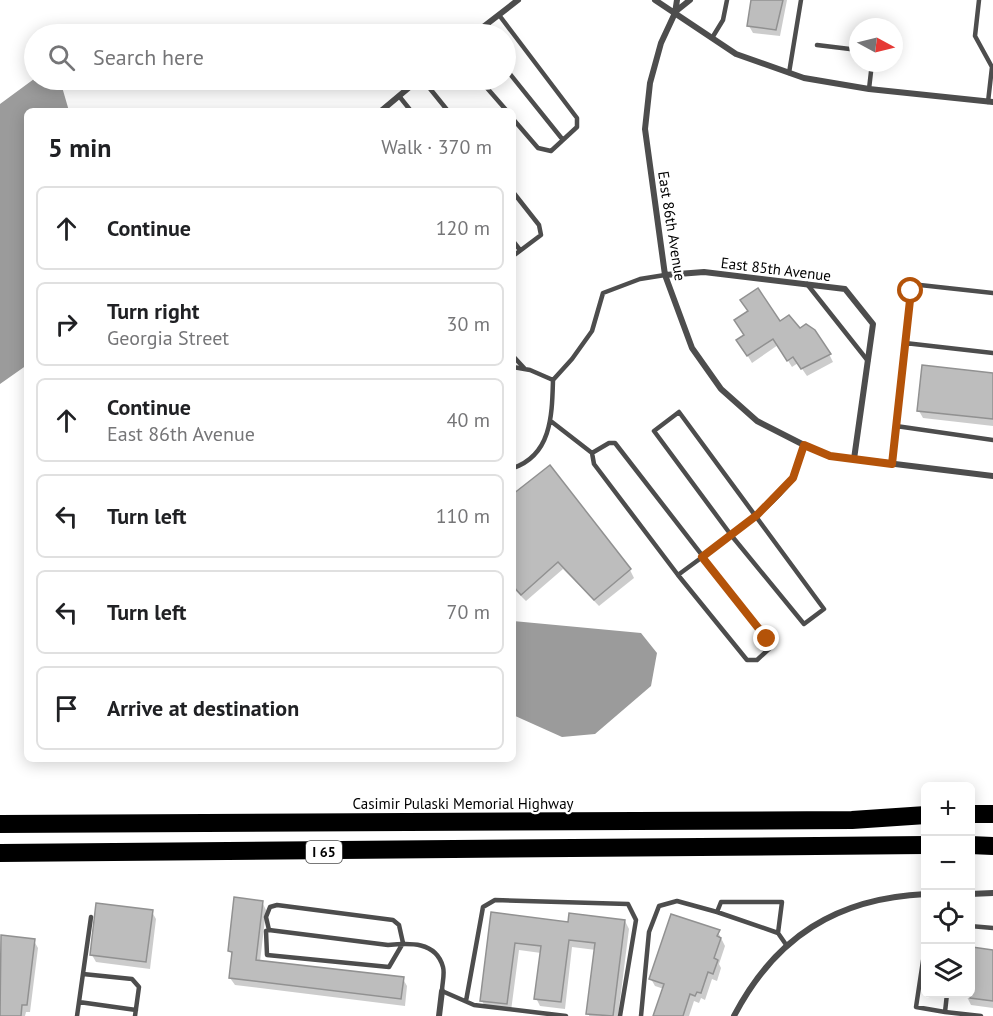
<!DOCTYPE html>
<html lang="en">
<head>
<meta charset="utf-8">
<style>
	:root { --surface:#fff; --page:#f2f2f2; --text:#202124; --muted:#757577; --line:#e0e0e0 }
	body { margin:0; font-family:"PT Sans",sans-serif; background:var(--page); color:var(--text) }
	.controls { position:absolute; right:18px; bottom:18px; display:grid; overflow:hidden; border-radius:9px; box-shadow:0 3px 15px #0003 }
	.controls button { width:54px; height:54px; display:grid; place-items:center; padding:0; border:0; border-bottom:2px solid var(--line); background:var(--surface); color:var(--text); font:30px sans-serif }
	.compass { position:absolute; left:849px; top:18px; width:54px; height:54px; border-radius:50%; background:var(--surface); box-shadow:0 3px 15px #0003; rotate:97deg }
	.stop { position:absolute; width:18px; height:18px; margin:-14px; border:4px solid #b45309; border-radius:50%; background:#fff }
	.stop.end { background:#b45309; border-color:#fff; box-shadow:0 2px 6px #0008 }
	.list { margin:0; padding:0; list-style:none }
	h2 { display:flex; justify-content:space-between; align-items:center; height:78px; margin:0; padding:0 24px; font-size:26px }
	h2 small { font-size:20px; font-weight:400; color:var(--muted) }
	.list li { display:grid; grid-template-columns:39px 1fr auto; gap:18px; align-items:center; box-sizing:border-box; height:84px; margin:0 12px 12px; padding:0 12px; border:2px solid var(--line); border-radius:9px }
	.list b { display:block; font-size:22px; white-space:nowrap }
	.list p { margin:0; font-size:20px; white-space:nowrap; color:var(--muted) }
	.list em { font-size:20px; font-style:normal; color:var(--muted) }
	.icon { flex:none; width:33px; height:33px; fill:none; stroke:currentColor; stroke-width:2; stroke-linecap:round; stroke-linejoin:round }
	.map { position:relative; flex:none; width:993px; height:1016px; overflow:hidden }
	.search { position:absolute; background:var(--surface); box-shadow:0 3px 15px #0003; left:24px; top:24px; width:492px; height:66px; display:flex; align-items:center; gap:15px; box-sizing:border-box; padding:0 21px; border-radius:33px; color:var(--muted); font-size:22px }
	.panel { position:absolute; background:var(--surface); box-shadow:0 3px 15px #0003; left:24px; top:108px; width:492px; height:654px; border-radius:9px }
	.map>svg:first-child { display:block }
	.water { fill:#9b9b9b }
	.shadow { fill:#0003 }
	.building { fill:#bdbdbd; stroke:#919191; stroke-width:1.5 }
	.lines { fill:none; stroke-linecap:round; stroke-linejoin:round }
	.service { stroke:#4d4d4d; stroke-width:4.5 }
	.minor { stroke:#4d4d4d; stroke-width:6 }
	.motorway { stroke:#000; stroke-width:18 }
	.route { stroke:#b45309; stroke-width:8 }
	.labels { text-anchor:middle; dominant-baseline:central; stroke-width:4.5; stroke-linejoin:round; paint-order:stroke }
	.shield { fill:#fff; stroke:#4c4c4c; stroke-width:1.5 }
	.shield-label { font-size:14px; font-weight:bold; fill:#000 }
	.street-label { font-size:15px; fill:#000; stroke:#fff }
</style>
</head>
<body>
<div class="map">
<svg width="993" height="1016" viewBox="0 0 993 1016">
	<rect width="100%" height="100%" fill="#fff"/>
	<path class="water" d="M 34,79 L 60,80 L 69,111 L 27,111 L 27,365 L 0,384 L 0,104 Z
		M 513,621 L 641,633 L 657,653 L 651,686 L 595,734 L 562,737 L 513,715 Z"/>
	<path class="shadow" d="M 752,0 L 787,0 L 780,36 L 753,33 L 749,26 Z
		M 779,323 L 800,330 L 829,354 L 833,362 L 807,376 L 798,363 L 792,367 L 778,345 L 752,363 L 743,348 Z
		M 993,375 L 993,426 L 923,418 L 919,411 Z
		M 513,496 L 630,570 L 634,578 L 599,606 L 563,569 L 526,601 L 513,588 Z
		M 262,902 L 266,910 L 260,962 L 403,979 L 407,986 L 405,1006 L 235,985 L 230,978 L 233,956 L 230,951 Z
		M 152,912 L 156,919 L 150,969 L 96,962 L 92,955 Z
		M 493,914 L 570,924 L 625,921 L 629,929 L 618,1016 L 589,1016 L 596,950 L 572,947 L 565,1009 L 540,1006 L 536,998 L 541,953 L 519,950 L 511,1011 L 486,1008 L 482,1001 Z
		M 718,932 L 725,946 L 719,964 L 721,968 L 717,981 L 712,979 L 705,1000 L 701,998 L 699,1003 L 694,1001 L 689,1016 L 655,1016 L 664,989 L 655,986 L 651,979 Z
		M 2,937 L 34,941 L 38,948 L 30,1012 L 26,1012 L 25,1016 L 0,1016 Z
		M 973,949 L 993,951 L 993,1008 L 971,1005 L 967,997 L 967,994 L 970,994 Z"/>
	<path class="building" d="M 751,0 L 783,0 L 776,30 L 747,26 Z
		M 758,288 L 780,321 L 789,315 L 800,328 L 806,324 L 815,330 L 831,354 L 801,369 L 793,357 L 787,361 L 773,339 L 747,356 L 736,340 L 744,335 L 734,320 L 748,311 L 740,300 Z
		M 922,365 L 993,373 L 993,419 L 917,411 Z
		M 550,465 L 631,569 L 594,600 L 558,562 L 521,595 L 513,586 L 513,494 Z
		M 234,897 L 263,901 L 256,960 L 404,977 L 401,999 L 229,978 L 232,952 L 228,951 Z
		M 96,903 L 153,910 L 146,962 L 90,955 Z
		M 491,912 L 568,922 L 569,913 L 625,920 L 613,1016 L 586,1014 L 595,943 L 569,940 L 561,1002 L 534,999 L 541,946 L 515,943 L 507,1004 L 480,1001 Z
		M 671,914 L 720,930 L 717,936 L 721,938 L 714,958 L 718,960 L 713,974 L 708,972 L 701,993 L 697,992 L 695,996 L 690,994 L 683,1016 L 653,1016 L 664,984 L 649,979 Z
		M 1,935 L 35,939 L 27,1005 L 22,1005 L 21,1016 L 0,1016 Z
		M 972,947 L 993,950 L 993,1001 L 970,998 Z"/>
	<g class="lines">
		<path class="service" d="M 979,0 L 975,36 L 992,67 L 988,102
			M 499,15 L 577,118 L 577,127 L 551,151 L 538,148 L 513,119
			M 712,38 L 723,20 L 727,0
			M 817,45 L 858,50
			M 506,69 L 563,140
			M 789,73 L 801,0
			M 423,80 L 448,111
			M 480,80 L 507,111
			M 869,89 L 872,63
			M 399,96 L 411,111
			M 513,192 L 539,225 L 541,235 L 513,256
			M 513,241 L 520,250
			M 807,284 L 868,361
			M 905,343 L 993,353
			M 513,356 L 525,369
			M 513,367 L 530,370 L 553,380 C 552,414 552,455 513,468
			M 553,380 L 572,359 L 592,331 L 603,293 L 640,279 L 665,275
			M 679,412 L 824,609 L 804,624 L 731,535 L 654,431 Z
			M 552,422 L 592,453
			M 896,426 L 993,440
			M 892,464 L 911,291 L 920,285 L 993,293
			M 678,575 L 594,464 L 592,453 L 609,443 L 615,443 L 767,639 L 771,647 L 757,660 L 747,660 L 678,575 C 716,546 762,518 792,480 C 798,471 801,455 804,445
			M 970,926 L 993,928
			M 269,930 L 266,917 L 270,907 L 277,905 L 393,920 L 399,925 L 403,943 L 389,967 L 267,955 L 266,931 L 269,930 L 388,945 C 409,943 436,941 443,967 C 445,974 442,984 442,991 L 474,1005 L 566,1016
			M 778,933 L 717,912 L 721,902 L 782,902 L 778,933 L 787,946
			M 926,941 L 916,1007 L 945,1012
			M 83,974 L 132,979 L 139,987 L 135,1016
			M 947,994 L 945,1012 L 981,1016
			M 466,1001 L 483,907 L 495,900 L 628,904 L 636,920 L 620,1016
			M 79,1002 L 136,1010
			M 77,1016 L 91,917
			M 641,1016 L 649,932 L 659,906 L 677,901 L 717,912"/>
		<path class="minor" d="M 655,0 L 736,54 L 804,78 L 869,89 L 993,102
			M 677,0 L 675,13 L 661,43 L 650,83 L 645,129 L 665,275 L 692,348 L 721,389 L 757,421 L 804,445 L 830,456 L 993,476
			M 675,12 L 690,0
			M 474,34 L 518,0
			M 381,111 L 418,80
			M 665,275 L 704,272 L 845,289 L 873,324 L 854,459
			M 970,894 L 993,893
			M 439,1016 L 442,991
			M 734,1016 C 775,937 837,898 926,894"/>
		<path class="motorway" d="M 970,814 L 993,814
			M 0,824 L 852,820 L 926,815
			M 970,845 L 993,846
			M 0,853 L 926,845"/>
	</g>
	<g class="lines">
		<path class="route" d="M 767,639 L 702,557 L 757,515 L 793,478 L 804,445 L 830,456 L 892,464 L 911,291"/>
	</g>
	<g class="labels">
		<rect class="shield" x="306" y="841" width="36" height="22" rx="4.5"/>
		<g class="shield-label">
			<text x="324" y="852">I 65</text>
		</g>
		<g class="street-label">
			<text transform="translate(672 226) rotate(81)">East 86th Avenue</text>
			<text transform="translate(776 269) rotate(7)">East 85th Avenue</text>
			<text x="463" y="803">Casimir Pulaski Memorial Highway</text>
		</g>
	</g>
</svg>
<div class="controls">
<button>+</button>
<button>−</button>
<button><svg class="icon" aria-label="locate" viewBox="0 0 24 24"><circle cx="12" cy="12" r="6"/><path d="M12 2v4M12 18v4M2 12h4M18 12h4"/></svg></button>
<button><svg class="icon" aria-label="layers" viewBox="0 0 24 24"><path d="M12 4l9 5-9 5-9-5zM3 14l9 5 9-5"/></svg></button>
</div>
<svg class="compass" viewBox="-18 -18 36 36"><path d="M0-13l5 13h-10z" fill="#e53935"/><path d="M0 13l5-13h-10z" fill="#757577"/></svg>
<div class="stop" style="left:911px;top:291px"></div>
<div class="stop end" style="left:767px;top:639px"></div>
<div class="search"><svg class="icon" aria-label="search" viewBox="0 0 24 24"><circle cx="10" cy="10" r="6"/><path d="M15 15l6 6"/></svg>Search here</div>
<section class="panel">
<h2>5 min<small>Walk · 370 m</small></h2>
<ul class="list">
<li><svg class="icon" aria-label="ahead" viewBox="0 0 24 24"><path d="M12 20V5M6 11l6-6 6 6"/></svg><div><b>Continue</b></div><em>120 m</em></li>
<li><svg class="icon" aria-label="right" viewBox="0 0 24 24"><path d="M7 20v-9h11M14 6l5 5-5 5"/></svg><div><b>Turn right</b><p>Georgia Street</p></div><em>30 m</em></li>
<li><svg class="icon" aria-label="ahead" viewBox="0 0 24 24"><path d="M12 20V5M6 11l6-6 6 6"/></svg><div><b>Continue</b><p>East 86th Avenue</p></div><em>40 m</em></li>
<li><svg class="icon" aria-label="left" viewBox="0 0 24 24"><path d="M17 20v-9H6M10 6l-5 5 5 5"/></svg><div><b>Turn left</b></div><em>110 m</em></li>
<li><svg class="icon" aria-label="left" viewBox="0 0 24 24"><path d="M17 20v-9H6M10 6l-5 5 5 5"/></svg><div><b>Turn left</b></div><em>70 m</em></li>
<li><svg class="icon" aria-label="arrive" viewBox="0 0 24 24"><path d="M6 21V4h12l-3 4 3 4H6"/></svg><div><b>Arrive at destination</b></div></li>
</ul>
</section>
</div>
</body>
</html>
